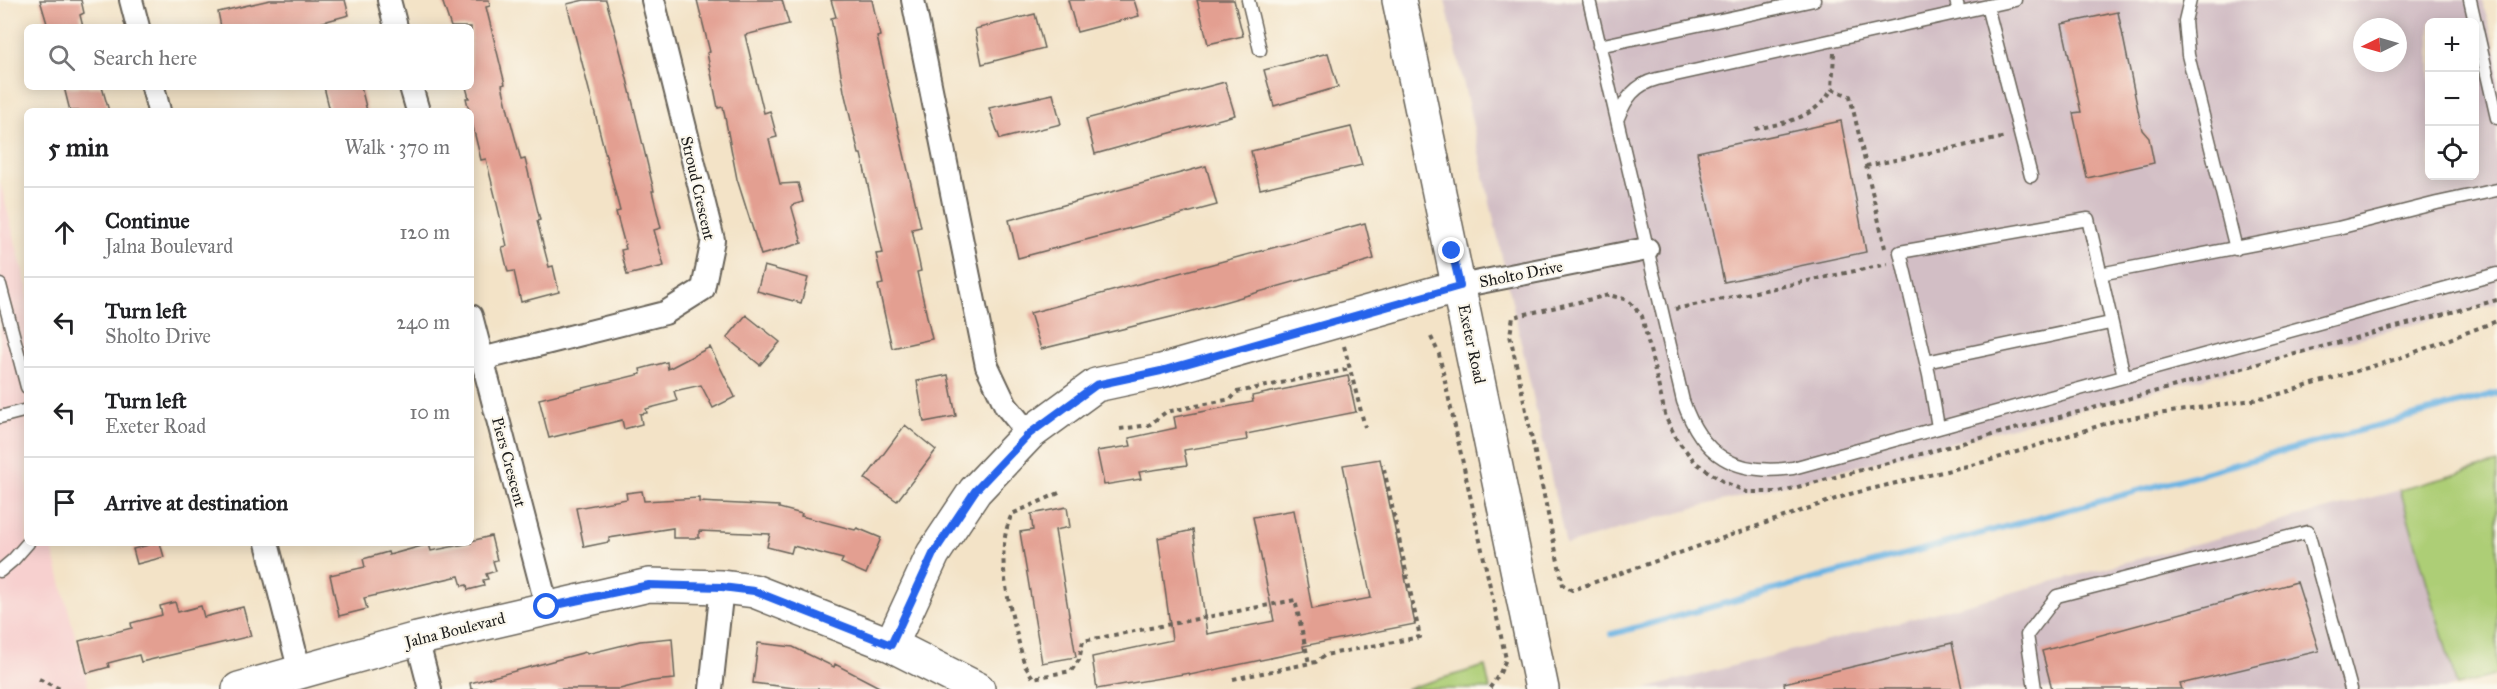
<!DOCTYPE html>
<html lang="en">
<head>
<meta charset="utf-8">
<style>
	:root { --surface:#fff; --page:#f2f2f2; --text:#202124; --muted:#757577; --line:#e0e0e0 }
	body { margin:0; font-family:"IM FELL Great Primer",serif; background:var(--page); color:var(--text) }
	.controls { position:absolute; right:18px; top:18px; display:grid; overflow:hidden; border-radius:9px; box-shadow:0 3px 15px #0003 }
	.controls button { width:54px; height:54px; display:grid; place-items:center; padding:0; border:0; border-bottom:2px solid var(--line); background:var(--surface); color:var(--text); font:30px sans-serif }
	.compass { position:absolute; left:2353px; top:18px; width:54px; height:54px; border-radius:50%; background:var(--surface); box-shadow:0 3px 15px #0003; rotate:265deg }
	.stop { position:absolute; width:18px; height:18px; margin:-14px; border:4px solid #2563eb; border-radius:50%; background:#fff }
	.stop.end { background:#2563eb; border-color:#fff; box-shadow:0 2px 6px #0008 }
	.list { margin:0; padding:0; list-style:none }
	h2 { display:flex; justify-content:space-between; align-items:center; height:78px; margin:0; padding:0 24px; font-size:26px }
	h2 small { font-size:20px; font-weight:400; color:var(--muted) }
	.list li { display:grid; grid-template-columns:39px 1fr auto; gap:18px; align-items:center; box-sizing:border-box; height:90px; padding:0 24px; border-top:2px solid var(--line) }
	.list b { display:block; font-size:22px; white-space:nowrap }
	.list p { margin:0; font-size:20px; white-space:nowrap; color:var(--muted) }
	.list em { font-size:20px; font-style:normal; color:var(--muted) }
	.icon { flex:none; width:33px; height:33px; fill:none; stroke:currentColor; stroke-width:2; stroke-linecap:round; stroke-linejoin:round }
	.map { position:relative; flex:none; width:2497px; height:689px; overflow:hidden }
	.search { position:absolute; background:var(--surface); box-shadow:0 3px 15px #0003; left:24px; top:24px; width:450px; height:66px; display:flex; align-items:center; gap:15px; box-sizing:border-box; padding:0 21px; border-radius:9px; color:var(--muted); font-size:22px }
	.panel { position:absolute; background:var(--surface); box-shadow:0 3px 15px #0003; left:24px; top:108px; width:450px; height:438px; border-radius:9px }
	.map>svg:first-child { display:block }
	.built { fill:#f7d0cf }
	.industrial { fill:#d2bec5; fill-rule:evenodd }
	.green { fill:#adce76; stroke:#647549; stroke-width:1.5 }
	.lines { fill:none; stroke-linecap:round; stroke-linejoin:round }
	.stream { stroke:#6bb3e3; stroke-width:6 }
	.building { fill:#e39f91 }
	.lane-casing { stroke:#676258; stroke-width:15 }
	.street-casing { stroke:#676258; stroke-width:26 }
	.secondary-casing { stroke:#676258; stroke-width:36 }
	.path { stroke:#676258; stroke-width:4; stroke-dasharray:4.5 4.5; stroke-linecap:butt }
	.lane { stroke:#fff; stroke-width:12 }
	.street { stroke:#fff; stroke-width:22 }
	.secondary { stroke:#fff; stroke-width:33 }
	.route { stroke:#2563eb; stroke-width:8 }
	.labels { text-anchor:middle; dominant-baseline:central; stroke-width:4.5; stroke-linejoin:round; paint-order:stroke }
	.street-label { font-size:16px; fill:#1c1c1c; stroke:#fbf7ec }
</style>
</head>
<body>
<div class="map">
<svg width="2497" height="689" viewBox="0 0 2497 689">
	<rect width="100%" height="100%" fill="#fbf7ec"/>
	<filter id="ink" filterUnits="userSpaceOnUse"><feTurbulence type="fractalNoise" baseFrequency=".0167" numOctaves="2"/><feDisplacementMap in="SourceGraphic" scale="12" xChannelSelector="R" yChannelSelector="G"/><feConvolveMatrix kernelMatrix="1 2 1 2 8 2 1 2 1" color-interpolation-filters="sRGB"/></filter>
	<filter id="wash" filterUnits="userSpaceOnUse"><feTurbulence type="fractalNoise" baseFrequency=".008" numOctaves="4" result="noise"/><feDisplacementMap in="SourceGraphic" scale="24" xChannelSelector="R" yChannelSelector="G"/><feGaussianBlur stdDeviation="1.35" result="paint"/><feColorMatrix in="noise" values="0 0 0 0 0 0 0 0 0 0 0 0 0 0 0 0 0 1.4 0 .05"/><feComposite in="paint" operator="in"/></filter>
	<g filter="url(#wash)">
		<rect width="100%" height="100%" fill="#f3e3c7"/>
		<path class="built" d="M 0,182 L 27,287 L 27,543 L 55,543 L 51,544 L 89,689 L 0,689 Z"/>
		<path class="industrial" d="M 1445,0 L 2482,0 L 2497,54 L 2497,303 L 1671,514 L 1566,545 ZM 2430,22 L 2474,22 L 2474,176 L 2430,176 ZM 2362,27 L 2398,27 L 2398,63 L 2362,63 Z
			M 2400,490 L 2457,686 L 2446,689 L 1645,689 Z"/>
		<path class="green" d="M 2497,463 L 2497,675 L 2457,686 L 2400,490 Z
			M 1485,666 L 1490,689 L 1405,689 Z"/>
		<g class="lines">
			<path class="stream" d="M 1612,634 L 2497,393"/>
		</g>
		<g id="blocks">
			<path class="building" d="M 40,0 L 81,0 L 84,13 L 80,15 L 83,27 L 48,27 Z
				M 270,0 L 345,0 L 349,15 L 305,27 L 221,27 L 218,12 Z
				M 442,0 L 489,0 L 490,6 L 486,7 L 505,84 L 502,85 L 509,115 L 521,160 L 525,159 L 540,220 L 537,221 L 549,267 L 553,266 L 559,292 L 521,302 L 514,271 L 508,272 L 502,247 L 507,246 L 497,204 L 486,159 L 481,160 L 466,98 L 469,98 L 466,87 L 471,87 L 471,27 L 451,27 Z
				M 584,0 L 606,0 L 621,54 L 654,191 L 652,191 L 661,228 L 654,230 L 664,266 L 627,275 L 621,250 L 626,249 L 616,212 L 620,211 L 567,4 Z
				M 697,0 L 782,0 L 789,24 L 745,35 L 764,113 L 770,111 L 777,137 L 769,139 L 780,184 L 798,183 L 803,202 L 792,205 L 792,208 L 802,243 L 761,255 L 737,179 L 723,107 L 718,108 L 707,53 L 710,52 Z
				M 831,0 L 872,0 L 880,36 L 877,37 L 921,227 L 912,229 L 921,271 L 917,272 L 932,339 L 892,348 L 878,285 L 883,284 L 876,254 L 883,253 L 861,154 L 859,154 L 844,91 L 831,18 L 836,17 Z
				M 1068,0 L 1134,0 L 1139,16 L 1077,32 Z
				M 1197,0 L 1234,0 L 1243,36 L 1208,44 Z
				M 2118,12 L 2142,130 L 2149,138 L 2154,163 L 2087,178 L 2073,113 L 2081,112 L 2062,24 Z
				M 1035,14 L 1044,48 L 982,64 L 975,29 Z
				M 1328,53 L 1338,87 L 1274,106 L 1264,70 Z
				M 1225,82 L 1235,115 L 1095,154 L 1086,119 Z
				M 64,87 L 102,87 L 109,111 L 70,111 Z
				M 324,87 L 361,87 L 367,111 L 330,111 Z
				M 1053,94 L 1061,124 L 1000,139 L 989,108 Z
				M 1841,121 L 1866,252 L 1724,282 L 1697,152 Z
				M 1351,127 L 1362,165 L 1260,189 L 1251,151 Z
				M 1206,166 L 1217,205 L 1018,258 L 1009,220 Z
				M 1365,223 L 1374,259 L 1175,316 L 1041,349 L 1030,313 Z
				M 764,266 L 808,278 L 801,303 L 757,291 Z
				M 746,315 L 780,342 L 760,365 L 727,338 Z
				M 710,347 L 735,397 L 713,408 L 701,385 L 674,391 L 677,401 L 646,409 L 647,413 L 640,414 L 642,424 L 624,429 L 622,420 L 549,438 L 539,399 L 641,374 L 640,369 L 667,362 L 668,369 Z
				M 948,375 L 956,416 L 924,422 L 917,381 Z
				M 1348,376 L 1356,412 L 1246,434 L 1247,440 L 1184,450 L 1187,465 L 1139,472 L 1141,479 L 1104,485 L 1097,451 L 1131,446 L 1129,438 L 1176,428 L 1174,417 L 1253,402 L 1252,396 Z
				M 905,425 L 936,450 L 897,501 L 865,479 Z
				M 1380,459 L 1415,624 L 1303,646 L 1304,651 L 1190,675 L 1189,673 L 1097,689 L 1092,657 L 1172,640 L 1158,538 L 1193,530 L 1207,634 L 1274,621 L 1253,517 L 1294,510 L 1312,609 L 1371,598 L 1343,465 Z
				M 642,491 L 644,501 L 699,498 L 699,502 L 779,506 L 779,508 L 802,514 L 801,516 L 855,530 L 857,528 L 881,538 L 866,574 L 841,563 L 843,559 L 793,546 L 791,553 L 767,547 L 770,534 L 699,531 L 699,538 L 673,538 L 673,528 L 609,538 L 609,542 L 584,547 L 576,508 L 627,499 L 626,493 Z
				M 1067,507 L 1070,527 L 1055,530 L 1076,657 L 1042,663 L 1020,532 L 1033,530 L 1031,514 Z
				M 491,536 L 497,560 L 493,561 L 496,571 L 486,574 L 488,579 L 483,580 L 484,586 L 468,590 L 467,585 L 462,586 L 459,576 L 364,598 L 367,609 L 339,616 L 330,575 L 365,567 L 363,559 L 388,552 L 389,555 L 429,544 L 431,551 L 471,543 L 471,541 Z
				M 156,543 L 160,543 L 164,557 L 137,564 L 133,549 Z
				M 2297,582 L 2319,651 L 2180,684 L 2182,689 L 2052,689 L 2042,651 Z
				M 175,602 L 178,612 L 201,606 L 204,617 L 243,607 L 251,636 L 141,662 L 139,655 L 108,663 L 109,667 L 87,673 L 79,641 L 132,628 L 131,623 L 162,615 L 160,606 Z
				M 672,638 L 675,679 L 651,681 L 620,689 L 471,689 L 470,683 L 586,652 L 587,654 L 640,641 Z
				M 758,643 L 793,647 L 834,667 L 835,664 L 883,689 L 803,689 L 753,683 Z
				M 1952,643 L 1962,689 L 1785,689 L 1784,683 Z"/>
		</g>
	</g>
	<g filter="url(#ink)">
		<use href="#blocks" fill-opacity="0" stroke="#676258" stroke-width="1.5"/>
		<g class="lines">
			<defs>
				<path id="lane" d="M 1248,0 L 1260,50
					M 1589,0 L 1617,120
					M 1956,0 L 1959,12
					M 2015,0 L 1657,79 C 1634,85 1626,98 1617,120 L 1683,401 C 1702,456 1735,476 1793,468 L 2497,274
					M 2190,0 L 2185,21 L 2188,55 L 2236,249
					M 2470,0 L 2497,118
					M 1987,6 L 2031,176
					M 1599,46 L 1814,0
					M 2100,274 L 2338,228 L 2437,203 L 2497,190
					M 0,285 L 27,387
					M 1926,362 L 2110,323
					M 0,417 L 27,410
					M 1938,427 L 1929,375 L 1900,252 L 2088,219 L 2124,376
					M 0,571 L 13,560 L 28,543
					M 2035,689 L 2027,635 L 2057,596 L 2308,532 L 2351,689"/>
				<path id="street" d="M 131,0 L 138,27
					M 389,0 L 396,27
					M 913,0 L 987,366 L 1006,406 L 1029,434
					M 153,87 L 159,111
					M 411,87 L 418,111
					M 1460,286 L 1647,249
					M 471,316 L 547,607
					M 482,359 L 665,313 L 703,289 L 713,240 L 653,0
					M 267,543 L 300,672
					M 417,639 L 430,689
					M 711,689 L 722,587"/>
				<path id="secondary" d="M 1399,0 L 1542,689
					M 891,645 L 933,554 L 975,491 L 1029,434 L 1096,385 L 1161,371 L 1460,286
					M 239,689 L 417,639 L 649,585 L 722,587 L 754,591 L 891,645 L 978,689"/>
			</defs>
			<use href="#lane" class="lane-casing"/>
			<use href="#street" class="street-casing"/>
			<use href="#secondary" class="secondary-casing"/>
			<path class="path" d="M 1834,53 L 1832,89 L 1850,96 L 1885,248
				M 1755,129 C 1785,123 1816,118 1832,89
				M 1866,166 L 2006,137
				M 2497,300 L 1779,492 L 1747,492 L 1724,482 L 1696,463 L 1677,440 L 1666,418 L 1642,316 L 1628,300 L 1609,295 L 1513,317 L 1510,335 L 1563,585 L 1572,590 L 1850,494 L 1988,461 L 2117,420 L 2266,398 L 2397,359 L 2497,321
				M 1675,309 L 1888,264
				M 1431,337 L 1439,354 L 1506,659 L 1500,673 L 1489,689
				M 1344,346 L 1365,427
				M 1120,429 L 1149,425 L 1166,412 L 1231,399 L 1237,392 L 1350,369
				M 1059,493 L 1012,514 C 991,559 1014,618 1024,664 L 1033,678 L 1071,671 L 1079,660 L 1083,641 L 1295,600 L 1309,663
				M 39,679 L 60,689
				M 1233,679 L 1316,662 L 1325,655 L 1420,637 L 1383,464"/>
			<use href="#lane" class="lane"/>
			<use href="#street" class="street"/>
			<use href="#secondary" class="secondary"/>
		</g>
	</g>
	<g class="lines" filter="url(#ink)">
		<path class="route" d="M 547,607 L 649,585 L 722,587 L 754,591 L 891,645 L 933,554 L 975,491 L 1029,434 L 1096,385 L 1161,371 L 1460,286 L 1452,251"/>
	</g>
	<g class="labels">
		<g class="street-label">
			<text transform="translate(698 188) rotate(77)">Stroud Crescent</text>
			<text transform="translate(1521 274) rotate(-11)">Sholto Drive</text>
			<text transform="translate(1472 344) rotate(78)">Exeter Road</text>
			<text transform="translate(509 462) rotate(75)">Piers Crescent</text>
			<text transform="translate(455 630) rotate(-14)">Jalna Boulevard</text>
		</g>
	</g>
</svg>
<div class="controls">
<button>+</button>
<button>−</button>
<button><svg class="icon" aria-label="locate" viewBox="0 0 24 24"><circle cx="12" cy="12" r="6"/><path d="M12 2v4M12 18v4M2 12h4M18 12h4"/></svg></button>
</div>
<svg class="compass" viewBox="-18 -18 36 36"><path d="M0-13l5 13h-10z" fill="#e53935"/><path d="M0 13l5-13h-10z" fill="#757577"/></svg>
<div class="stop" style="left:547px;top:607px"></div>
<div class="stop end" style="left:1452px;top:251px"></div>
<div class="search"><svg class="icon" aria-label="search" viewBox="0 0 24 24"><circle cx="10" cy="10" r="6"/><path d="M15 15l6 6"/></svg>Search here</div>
<section class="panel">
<h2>5 min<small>Walk · 370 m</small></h2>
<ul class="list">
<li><svg class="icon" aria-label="ahead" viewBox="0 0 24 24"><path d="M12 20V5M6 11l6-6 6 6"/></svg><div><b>Continue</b><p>Jalna Boulevard</p></div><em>120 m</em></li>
<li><svg class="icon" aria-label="left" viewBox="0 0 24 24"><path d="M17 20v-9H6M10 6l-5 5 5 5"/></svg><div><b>Turn left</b><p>Sholto Drive</p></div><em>240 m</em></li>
<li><svg class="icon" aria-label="left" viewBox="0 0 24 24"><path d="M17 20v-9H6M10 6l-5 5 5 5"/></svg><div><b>Turn left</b><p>Exeter Road</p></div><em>10 m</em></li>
<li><svg class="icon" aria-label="arrive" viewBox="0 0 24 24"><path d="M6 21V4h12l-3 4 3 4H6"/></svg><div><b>Arrive at destination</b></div></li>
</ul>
</section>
</div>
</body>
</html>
